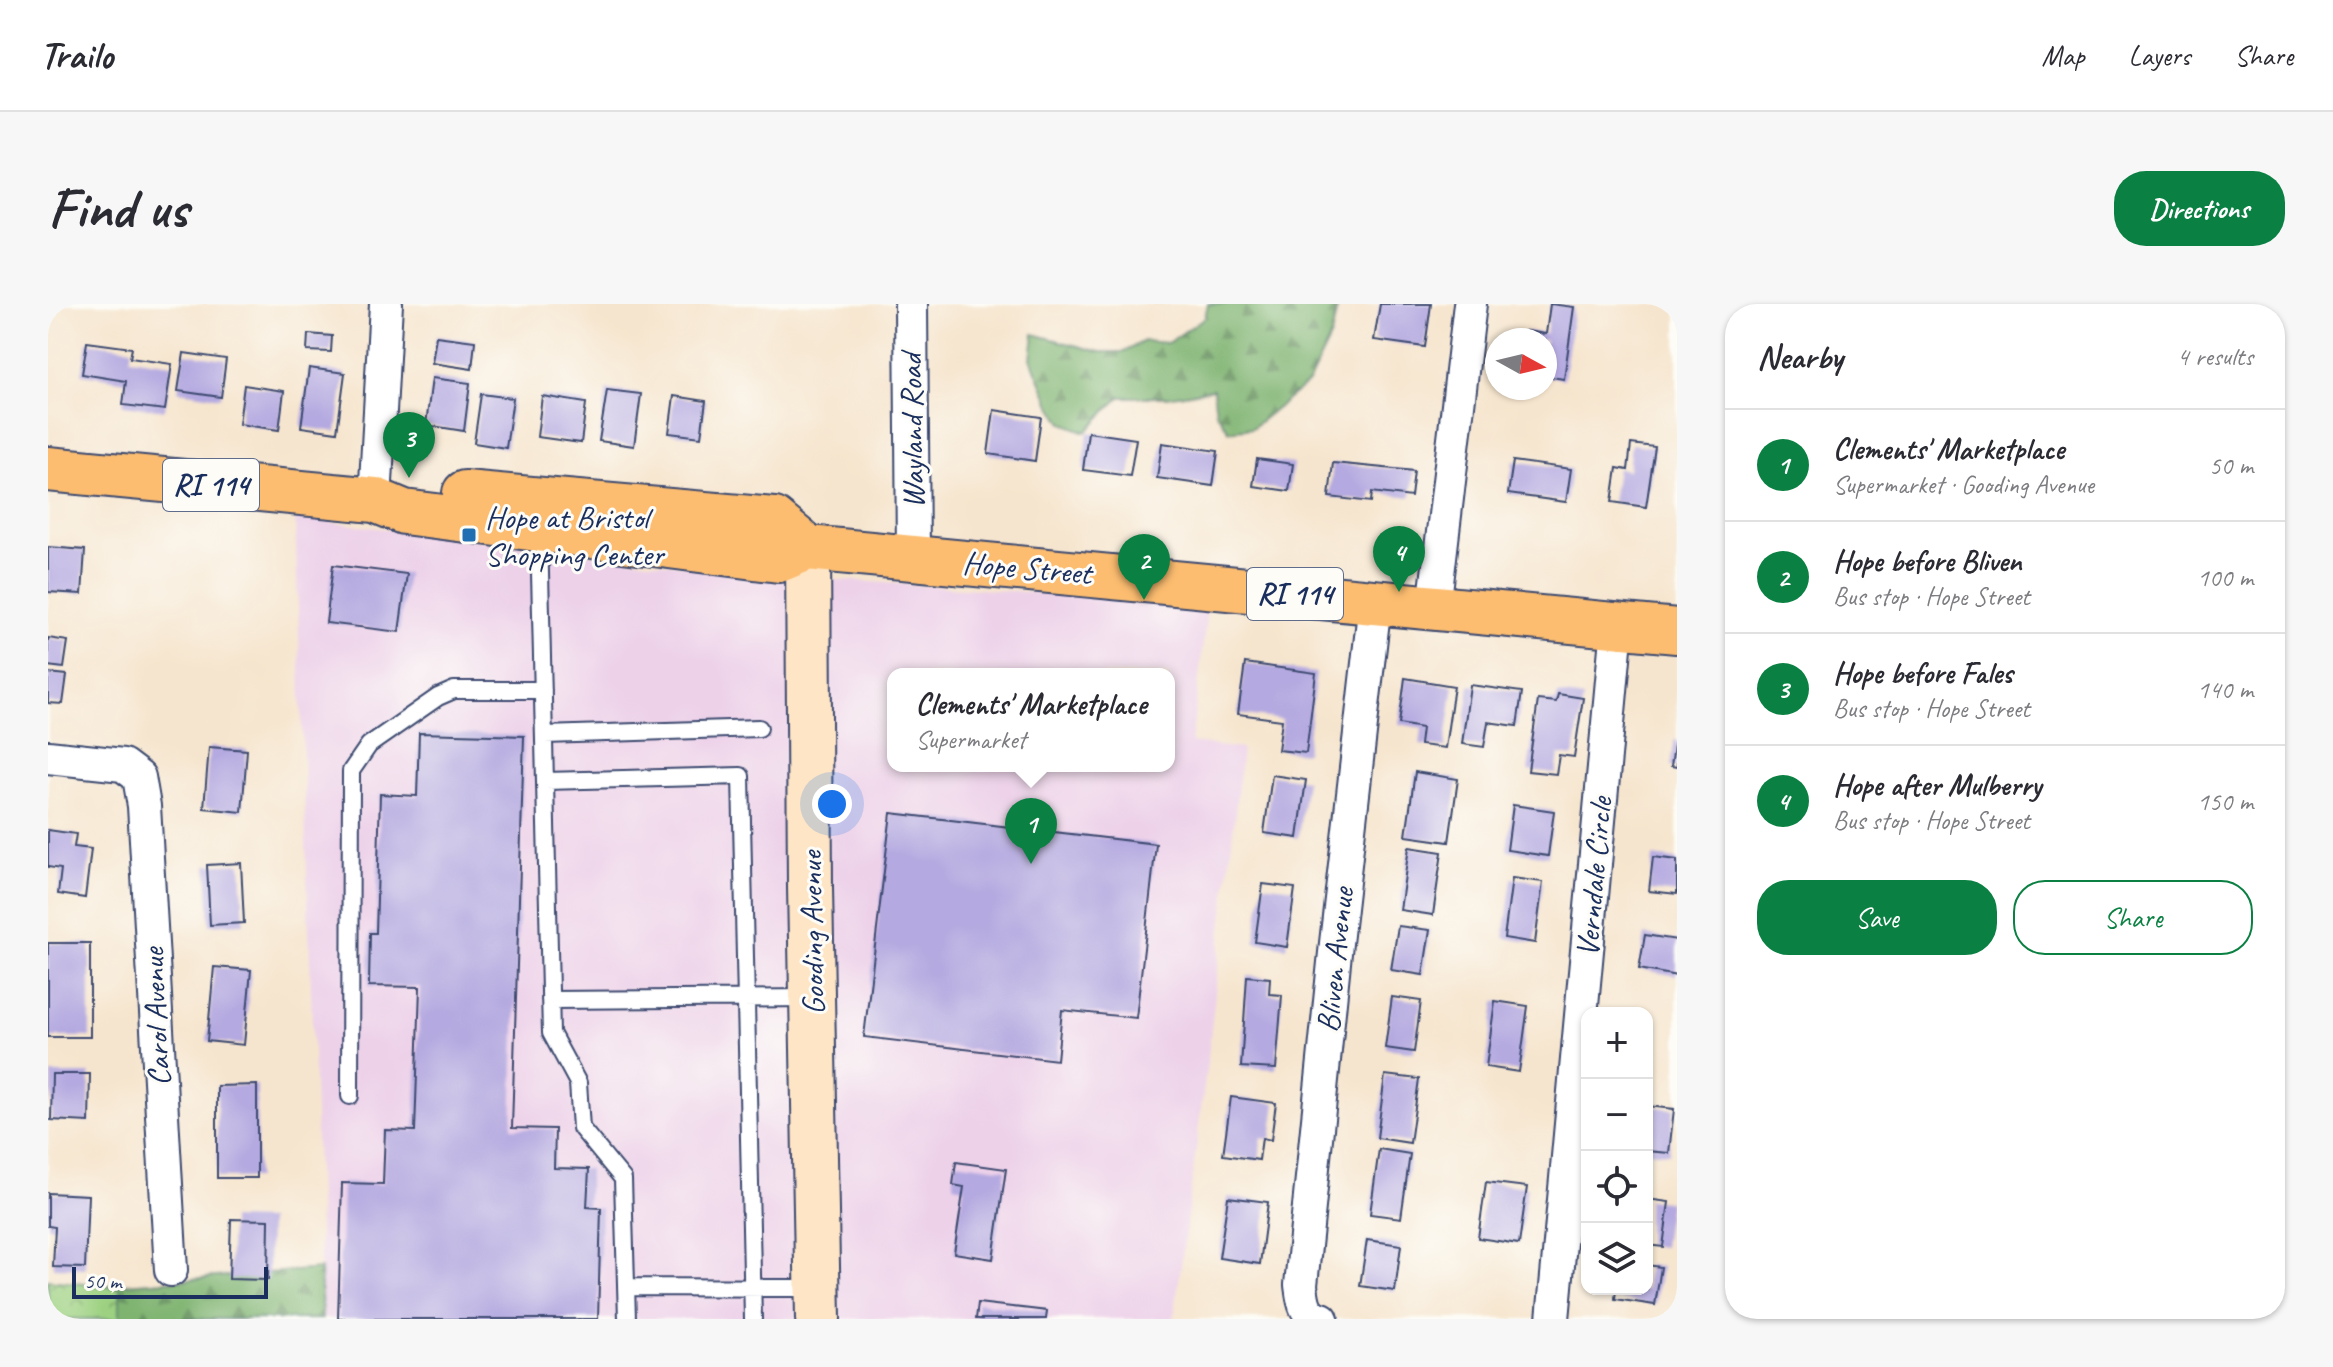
<!DOCTYPE html>
<html lang="en">
<head>
<meta charset="utf-8">
<style>
	:root { --surface:#fff; --page:#f7f7f7; --text:#2b2b33; --muted:#7c7c81; --line:#e1e1e2; --accent:#0b8043 }
	body { margin:0; font-family:Caveat,sans-serif; background:var(--page); color:var(--text) }
	.controls { position:absolute; right:24px; bottom:24px; display:grid; overflow:hidden; border-radius:16px; box-shadow:0 2px 6px #0004 }
	.controls button { width:72px; height:72px; display:grid; place-items:center; padding:0; border:0; border-bottom:2px solid var(--line); background:var(--surface); color:var(--text); font:40px sans-serif }
	.compass { position:absolute; left:1437px; top:24px; width:72px; height:72px; border-radius:50%; background:var(--surface); box-shadow:0 2px 6px #0004; rotate:98deg }
	.scale { position:absolute; left:24px; bottom:20px; width:196px; box-sizing:border-box; padding-left:8px; border:4px solid #1b2f5e; border-top:0; font-size:22px; line-height:28px; white-space:nowrap; color:#1b2f5e; -webkit-text-stroke:6px #fdfcf7; paint-order:stroke }
	.you { position:absolute; left:784px; top:500px; width:28px; height:28px; margin:-20px; border:6px solid #fff; border-radius:50%; background:#1a73e8; box-shadow:0 0 0 12px #1a73e833 }
	.badge { display:grid; place-items:center; width:52px; height:52px; border-radius:50%; background:var(--accent); color:#fff; font-size:26px; font-weight:700 }
	.pin { position:absolute; translate:-50% -66px; filter:drop-shadow(0 2px 4px #0008) }
	.pin::after { content:''; position:absolute; top:42px; width:28px; height:24px; background:inherit; clip-path:polygon(0 0,100% 0,50% 100%) }
	.popup { position:absolute; left:839px; top:364px; width:288px; height:104px; box-sizing:border-box; display:grid; place-content:center; border-radius:16px; background:var(--surface); filter:drop-shadow(0 2px 6px #0005); font-size:26px; white-space:nowrap; color:var(--muted) }
	.popup b { font-size:30px; color:var(--text) }
	.popup::after { content:''; position:absolute; left:50%; top:100%; margin-left:-16px; border:16px solid transparent; border-top-color:var(--surface) }
	.list { margin:0; padding:0; list-style:none }
	h2 { display:flex; justify-content:space-between; align-items:center; height:104px; margin:0; padding:0 32px; font-size:34px }
	h2 small { font-size:26px; font-weight:400; color:var(--muted) }
	.list li { display:grid; grid-template-columns:52px 1fr auto; gap:24px; align-items:center; box-sizing:border-box; height:112px; padding:0 32px; border-top:2px solid var(--line) }
	.list b { display:block; font-size:30px; white-space:nowrap }
	.list p { margin:0; font-size:26px; white-space:nowrap; color:var(--muted) }
	.list em { font-size:26px; font-style:normal; color:var(--muted) }
	.actions { display:flex; gap:16px; padding:24px 32px }
	.actions a { flex:1; padding:18px 0; border:2px solid var(--accent); border-radius:32px; text-align:center; font-size:28px; color:var(--accent) }
	.actions .main { background:var(--accent); color:#fff }
	.icon { flex:none; width:44px; height:44px; fill:none; stroke:currentColor; stroke-width:2; stroke-linecap:round; stroke-linejoin:round }
	.map { position:relative; flex:none; width:1629px; height:1015px; overflow:hidden; border-radius:32px }
	header { display:flex; align-items:center; gap:48px; box-sizing:border-box; height:112px; padding:0 40px; background:var(--surface); border-bottom:2px solid var(--line) }
	header strong { font-size:38px }
	nav { display:flex; gap:44px; margin-inline-start:auto; font-size:28px }
	.intro { display:flex; align-items:center; justify-content:space-between; box-sizing:border-box; height:192px; padding:0 48px }
	h1 { margin:0; font-size:56px }
	.button { padding:20px 36px; border-radius:32px; background:var(--accent); color:#fff; font-size:28px; font-weight:700 }
	main { display:flex; gap:48px; padding:0 48px }
	aside { flex:1; background:var(--surface); border-radius:32px; box-shadow:0 2px 6px #0004 }
	.map>svg:first-child { display:block }
	.built { fill:#edd1e9; fill-rule:evenodd }
	.forest { fill:url(#forest-firs); stroke:#4c7166; stroke-width:2 }
	.park { fill:url(#park-crowns); stroke:#5c8070; stroke-width:2 }
	.building { fill:#b4a9e0 }
	.lines { fill:none; stroke-linecap:round; stroke-linejoin:round }
	.lane-casing { stroke:#3c4a6f; stroke-width:20 }
	.street-casing { stroke:#3c4a6f; stroke-width:36 }
	.secondary-casing { stroke:#3c4a6f; stroke-width:48 }
	.primary-casing { stroke:#3c4a6f; stroke-width:48 }
	.lane { stroke:#fff; stroke-width:16 }
	.street { stroke:#fff; stroke-width:32 }
	.secondary { stroke:#fee5c5; stroke-width:44 }
	.primary { stroke:#fcbd6f; stroke-width:44 }
	.poi-dot { fill:#1f6fb2; stroke:#fdfcf7; stroke-width:3 }
	.labels { text-anchor:middle; dominant-baseline:central; stroke-width:6; stroke-linejoin:round; paint-order:stroke }
	.shield { fill:#fdfcf7; stroke:#5f6c8c; stroke-width:2 }
	.shield-label { font-size:30px; font-weight:bold; fill:#1b2f5e }
	.street-label { font-size:32px; fill:#1b2f5e; stroke:#fdfcf7 }
	.poi-label { font-size:32px; fill:#1b2f5e; stroke:#fdfcf7; text-anchor:start }
</style>
</head>
<body>
<header>
<strong>Trailo</strong>
<nav><a>Map</a><a>Layers</a><a>Share</a></nav>
</header>
<div class="intro"><h1>Find us</h1><a class="button">Directions</a></div>
<main>
<div class="map">
<svg width="1629" height="1015" viewBox="0 0 1629 1015">
	<defs>
		<pattern id="forest-firs" width="22" height="20" patternUnits="userSpaceOnUse" patternTransform="scale(2)"><rect width="22" height="20" fill="#7eb36f"/><path d="M5 1l3.5 6h-7zM16 11l3.5 6h-7z" fill="#66925e"/></pattern>
		<pattern id="park-crowns" width="20" height="18" patternUnits="userSpaceOnUse" patternTransform="scale(2)"><rect width="20" height="18" fill="#9dd181"/><path d="M2 6a3 3 0 1 1 6 0M12 15a3 3 0 1 1 6 0" fill="none" stroke="#7faa6d"/></pattern>
	</defs>
	<rect width="100%" height="100%" fill="#fdfcf7"/>
	<filter id="ink" filterUnits="userSpaceOnUse"><feTurbulence type="fractalNoise" baseFrequency=".0125" numOctaves="2"/><feDisplacementMap in="SourceGraphic" scale="16" xChannelSelector="R" yChannelSelector="G"/><feConvolveMatrix kernelMatrix="1 2 1 2 8 2 1 2 1" color-interpolation-filters="sRGB"/></filter>
	<filter id="wash" filterUnits="userSpaceOnUse"><feTurbulence type="fractalNoise" baseFrequency=".006" numOctaves="4" result="noise"/><feDisplacementMap in="SourceGraphic" scale="32" xChannelSelector="R" yChannelSelector="G"/><feGaussianBlur stdDeviation="1.8" result="paint"/><feColorMatrix in="noise" values="0 0 0 0 0 0 0 0 0 0 0 0 0 0 0 0 0 1.4 0 .05"/><feComposite in="paint" operator="in"/></filter>
	<g filter="url(#wash)">
		<rect width="100%" height="100%" fill="#f6e5ce"/>
		<path class="built" d="M 247,214 L 717,271 L 1068,294 L 1160,298 L 1143,439 L 1194,445 L 1161,744 L 1126,1015 L 274,1015 ZM 845,370 L 1121,370 L 1121,462 L 845,462 Z"/>
		<path class="forest" d="M 1160,0 L 1290,0 L 1283,32 L 1260,79 L 1204,124 L 1181,127 L 1168,108 L 1165,85 L 1119,93 L 1072,93 L 1038,128 L 1015,119 L 1002,99 L 983,55 L 986,30 L 1052,48 L 1076,48 L 1096,37 L 1120,39 L 1157,13 Z
			M 272,965 L 274,1015 L 0,1015 L 0,986 Z"/>
		<path class="park" d="M 0,976 L 72,984 L 72,1015 L 0,1015 Z"/>
		<g id="blocks">
			<path class="building" d="M 1332,0 L 1383,0 L 1377,43 L 1326,36 Z
				M 1502,0 L 1526,3 L 1516,75 L 1497,72 L 1497,36 L 1477,36 L 1478,27 L 1498,30 Z
				M 260,30 L 284,32 L 283,48 L 259,47 Z
				M 388,32 L 427,37 L 424,65 L 384,59 Z
				M 39,38 L 84,44 L 82,54 L 124,60 L 117,106 L 75,101 L 78,77 L 34,70 Z
				M 136,49 L 178,55 L 173,93 L 130,87 Z
				M 261,64 L 297,69 L 289,128 L 253,123 Z
				M 384,74 L 422,79 L 416,127 L 378,121 Z
				M 196,81 L 236,87 L 231,126 L 191,120 Z
				M 559,86 L 593,90 L 586,142 L 551,137 Z
				M 433,90 L 465,94 L 458,144 L 426,139 Z
				M 494,92 L 538,99 L 533,139 L 489,133 Z
				M 626,92 L 658,97 L 653,133 L 621,129 Z
				M 946,106 L 993,113 L 987,157 L 940,150 Z
				M 1040,128 L 1088,135 L 1082,172 L 1035,166 Z
				M 1114,139 L 1170,147 L 1165,182 L 1109,174 Z
				M 1583,140 L 1607,143 L 1598,203 L 1564,198 L 1569,164 L 1580,166 Z
				M 1209,155 L 1245,160 L 1241,187 L 1205,182 Z
				M 1465,157 L 1523,165 L 1518,198 L 1460,190 Z
				M 1285,159 L 1366,167 L 1363,193 L 1324,188 L 1323,198 L 1281,193 Z
				M 0,243 L 37,246 L 34,290 L 0,288 Z
				M 285,261 L 359,270 L 351,328 L 278,319 Z
				M 0,334 L 20,337 L 16,364 L 0,362 Z
				M 1197,359 L 1268,369 L 1258,449 L 1230,446 L 1234,416 L 1190,410 Z
				M 0,369 L 19,371 L 15,400 L 0,399 Z
				M 1357,374 L 1406,382 L 1397,444 L 1372,441 L 1374,424 L 1351,420 Z
				M 1422,381 L 1474,388 L 1469,422 L 1440,418 L 1436,443 L 1414,440 Z
				M 1510,390 L 1535,394 L 1526,453 L 1511,451 L 1508,470 L 1480,467 L 1490,396 L 1508,398 Z
				M 371,429 L 476,432 L 464,824 L 507,825 L 506,864 L 541,865 L 539,903 L 553,904 L 550,1015 L 290,1015 L 294,879 L 335,880 L 337,826 L 367,827 L 372,683 L 321,682 L 322,629 L 328,629 L 332,490 L 369,492 Z
				M 1627,435 L 1629,435 L 1629,463 L 1623,462 Z
				M 161,443 L 199,446 L 194,508 L 156,504 Z
				M 1367,468 L 1410,475 L 1401,538 L 1358,532 Z
				M 1224,471 L 1258,476 L 1250,534 L 1216,529 Z
				M 1465,501 L 1506,507 L 1500,552 L 1459,546 Z
				M 843,509 L 1108,540 L 1088,714 L 1014,706 L 1009,756 L 816,733 Z
				M 0,526 L 28,530 L 26,543 L 43,545 L 37,594 L 10,590 L 13,565 L 0,563 Z
				M 1361,543 L 1394,548 L 1385,611 L 1352,606 Z
				M 1605,553 L 1629,556 L 1629,590 L 1601,587 Z
				M 193,559 L 196,619 L 162,621 L 159,561 Z
				M 1464,574 L 1495,578 L 1487,639 L 1456,634 Z
				M 1215,580 L 1247,584 L 1239,643 L 1207,638 Z
				M 1350,622 L 1382,626 L 1375,671 L 1343,666 Z
				M 1597,631 L 1629,636 L 1629,672 L 1591,665 Z
				M 0,639 L 42,639 L 42,733 L 0,733 Z
				M 166,663 L 203,666 L 196,741 L 159,737 Z
				M 1199,672 L 1222,674 L 1221,690 L 1234,691 L 1228,765 L 1193,763 Z
				M 1344,693 L 1373,697 L 1366,748 L 1337,744 Z
				M 1447,697 L 1480,702 L 1471,768 L 1438,763 Z
				M 4,770 L 42,770 L 41,818 L 3,816 Z
				M 1337,771 L 1371,775 L 1362,839 L 1329,834 Z
				M 209,781 L 209,874 L 169,874 L 169,782 Z
				M 1183,793 L 1228,799 L 1223,836 L 1214,834 L 1211,856 L 1175,851 Z
				M 1599,802 L 1626,805 L 1621,849 L 1599,847 Z
				M 1331,845 L 1362,850 L 1353,914 L 1322,910 Z
				M 908,858 L 958,865 L 945,955 L 906,949 L 916,883 L 905,881 Z
				M 1438,878 L 1479,883 L 1471,940 L 1430,934 Z
				M 0,889 L 40,891 L 37,964 L 5,963 L 7,923 L 0,922 Z
				M 1180,893 L 1220,898 L 1212,960 L 1171,954 Z
				M 1599,895 L 1621,898 L 1615,943 L 1599,941 Z
				M 183,915 L 221,916 L 220,976 L 181,975 Z
				M 1319,936 L 1353,941 L 1347,987 L 1312,982 Z
				M 1599,961 L 1613,963 L 1607,1001 L 1567,995 L 1568,985 L 1599,985 Z
				M 930,999 L 999,1007 L 998,1015 L 928,1015 Z"/>
		</g>
	</g>
	<g filter="url(#ink)">
		<use href="#blocks" fill-opacity="0" stroke="#3c4a6f" stroke-width="2"/>
		<g class="lines">
			<defs>
				<path id="lane" d="M 491,227 L 503,729 L 530,779 L 533,824 L 575,875 L 579,1015
					M 497,431 L 711,424
					M 497,477 L 693,472 L 705,1015
					M 502,696 L 763,694
					M 302,792 L 303,467 L 321,441 L 390,393 L 406,386 L 495,386
					M 578,983 L 768,984"/>
				<path id="street" d="M 863,0 L 865,253
					M 327,196 L 338,0
					M 1386,304 L 1422,0
					M 0,453 L 75,461 L 91,473 L 96,502 L 123,966
					M 1274,1015 C 1256,1011 1255,998 1253,981 L 1288,639 L 1327,298
					M 1505,1015 L 1569,322"/>
				<path id="secondary" d="M 760,244 L 762,583 L 770,1015"/>
				<path id="primary" d="M 0,165 L 327,196 L 356,208 L 731,256 L 760,244 L 1629,327
					M 417,189 L 726,216 L 760,244"/>
			</defs>
			<use href="#lane" class="lane-casing"/>
			<use href="#street" class="street-casing"/>
			<use href="#secondary" class="secondary-casing"/>
			<use href="#primary" class="primary-casing"/>
			<use href="#lane" class="lane"/>
			<use href="#street" class="street"/>
			<use href="#secondary" class="secondary"/>
			<use href="#primary" class="primary"/>
		</g>
	</g>
	<rect class="poi-dot" x="413" y="223" width="16" height="16" rx="4"/>
	<g class="labels">
		<g class="shield">
			<rect x="115" y="155" width="96" height="52" rx="6"/>
			<rect x="1199" y="264" width="96" height="52" rx="6"/>
		</g>
		<g class="shield-label">
			<text x="163" y="181">RI 114</text>
			<text x="1247" y="290">RI 114</text>
		</g>
		<g class="street-label">
			<text transform="translate(864 127) rotate(-91)">Wayland Road</text>
			<text transform="translate(979 264) rotate(5)">Hope Street</text>
			<text transform="translate(1546 573) rotate(-85)">Verndale Circle</text>
			<text transform="translate(764 629) rotate(-91)">Gooding Avenue</text>
			<text transform="translate(1287 656) rotate(-84)">Bliven Avenue</text>
			<text transform="translate(108 713) rotate(-93)">Carol Avenue</text>
		</g>
		<g class="poi-label">
			<text x="437" y="213">Hope at Bristol<tspan x="437" dy="37">Shopping Center</tspan></text>
		</g>
	</g>
</svg>
<div class="controls">
<button>+</button>
<button>−</button>
<button><svg class="icon" aria-label="locate" viewBox="0 0 24 24"><circle cx="12" cy="12" r="6"/><path d="M12 2v4M12 18v4M2 12h4M18 12h4"/></svg></button>
<button><svg class="icon" aria-label="layers" viewBox="0 0 24 24"><path d="M12 4l9 5-9 5-9-5zM3 14l9 5 9-5"/></svg></button>
</div>
<svg class="compass" viewBox="-18 -18 36 36"><path d="M0-13l5 13h-10z" fill="#e53935"/><path d="M0 13l5-13h-10z" fill="#7c7c81"/></svg>
<div class="scale">50 m</div>
<div class="you"></div>
<div class="pin badge" style="left:983px;top:560px">1</div>
<div class="popup"><b>Clements' Marketplace</b>Supermarket</div>
<div class="pin badge" style="left:1096px;top:296px">2</div>
<div class="pin badge" style="left:361px;top:174px">3</div>
<div class="pin badge" style="left:1351px;top:288px">4</div>
</div>
<aside>
<h2>Nearby<small>4 results</small></h2>
<ul class="list">
<li><span class="badge">1</span><div><b>Clements' Marketplace</b><p>Supermarket · Gooding Avenue</p></div><em>50 m</em></li>
<li><span class="badge">2</span><div><b>Hope before Bliven</b><p>Bus stop · Hope Street</p></div><em>100 m</em></li>
<li><span class="badge">3</span><div><b>Hope before Fales</b><p>Bus stop · Hope Street</p></div><em>140 m</em></li>
<li><span class="badge">4</span><div><b>Hope after Mulberry</b><p>Bus stop · Hope Street</p></div><em>150 m</em></li>
</ul>
<div class="actions"><a class="main">Save</a><a>Share</a></div>
</aside>
</main>
</body>
</html>
